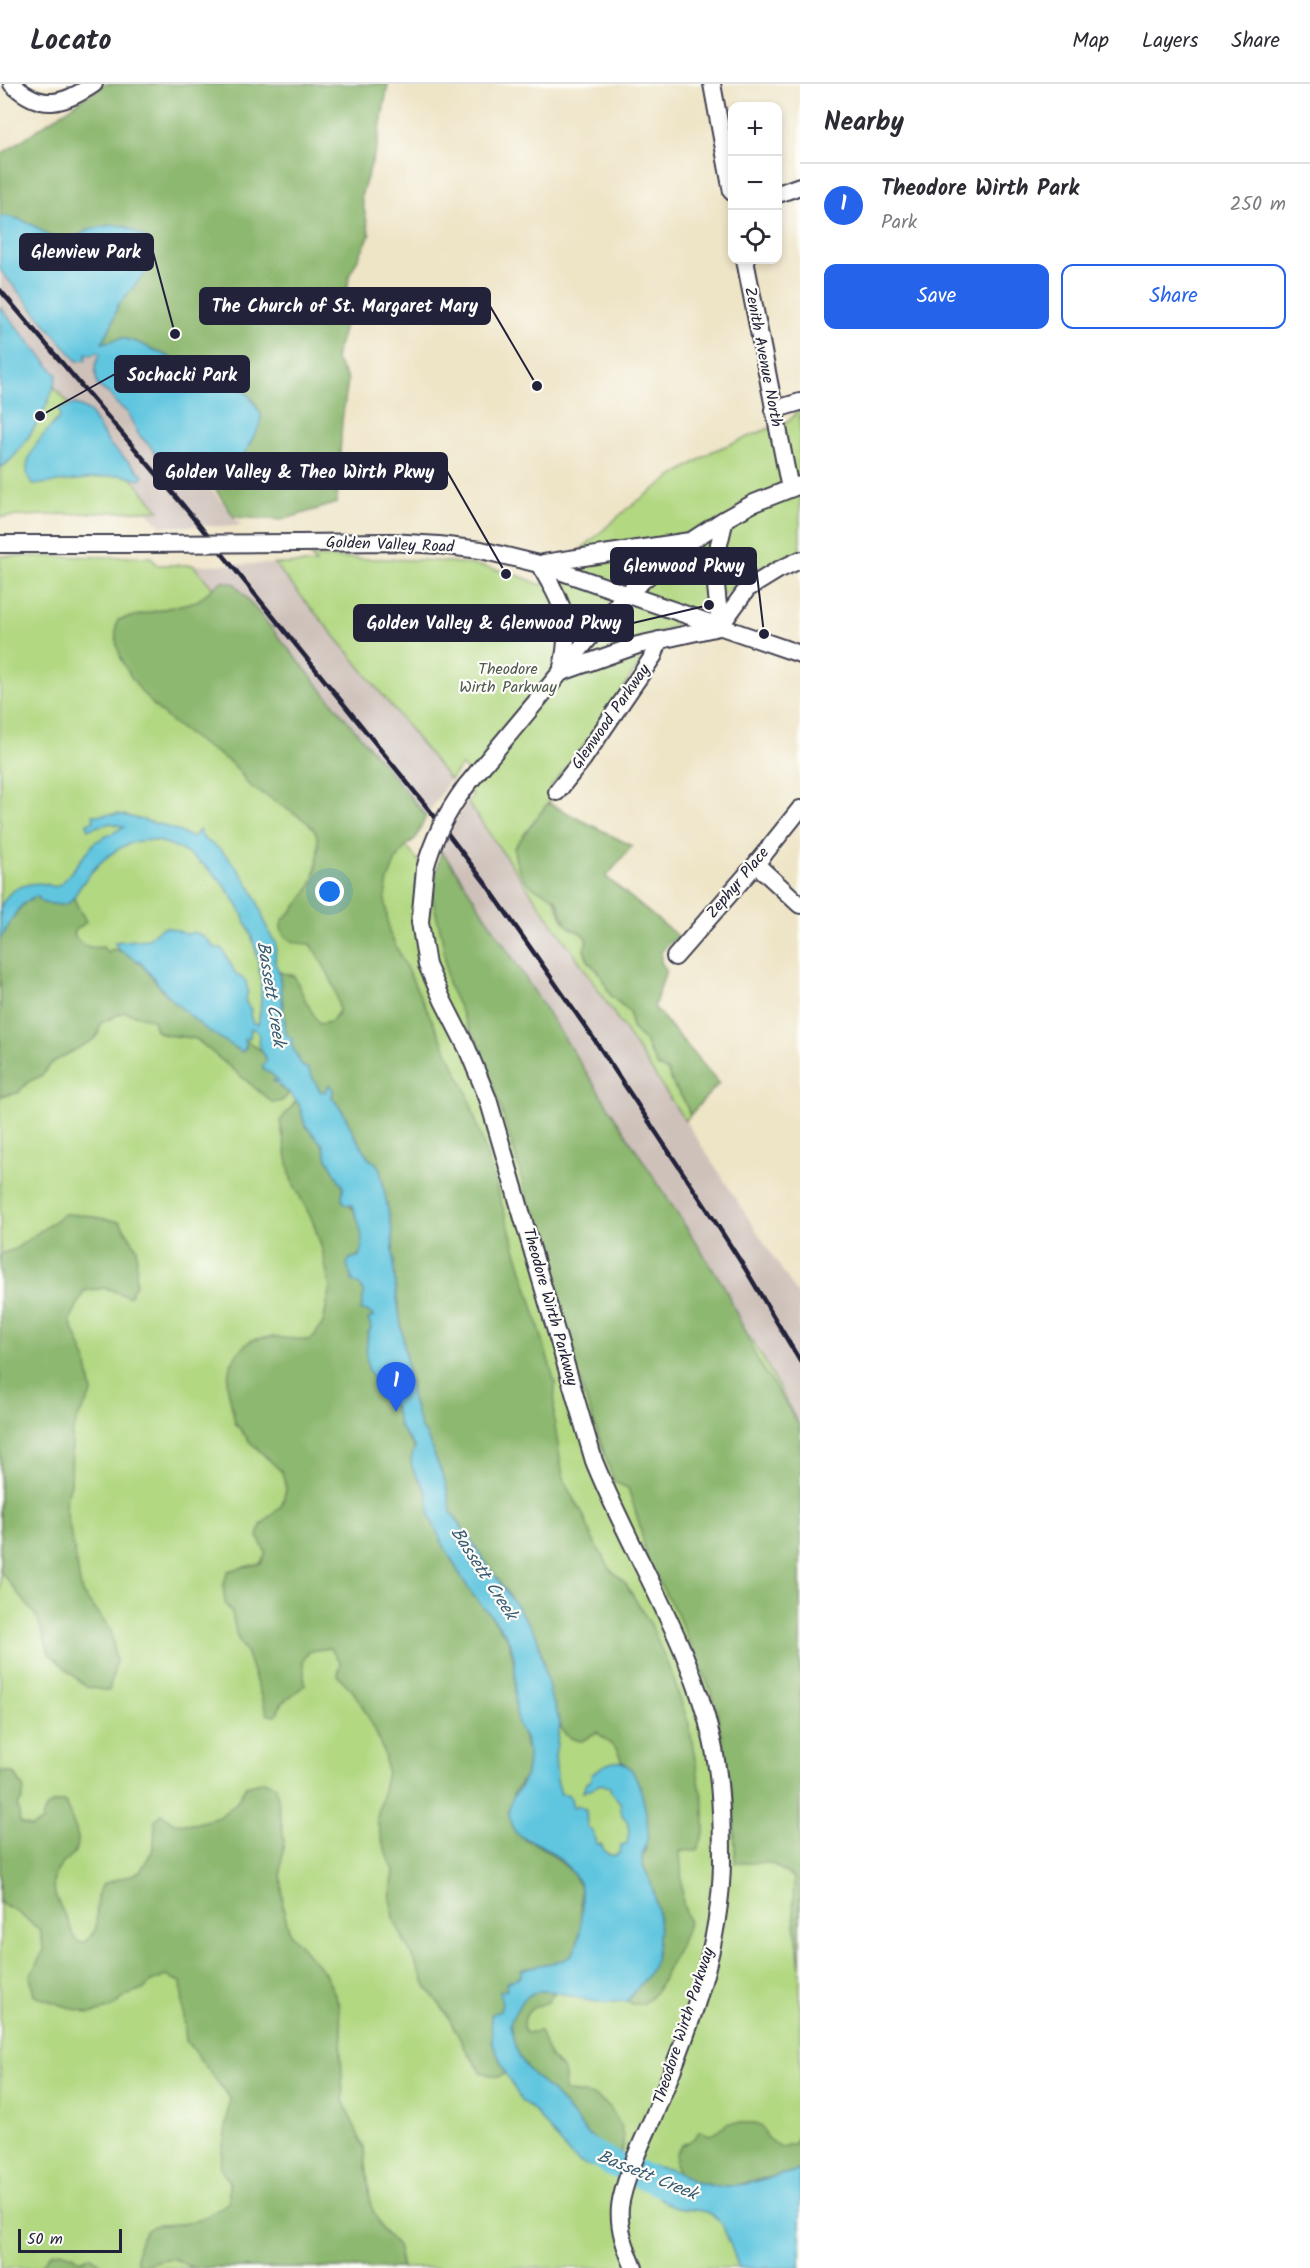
<!DOCTYPE html>
<html lang="en">
<head>
<meta charset="utf-8">
<style>
	:root { --surface:#fff; --page:#f7f7f7; --text:#2b2b33; --muted:#7c7c81; --line:#e1e1e2; --accent:#2563eb }
	body { margin:0; font-family:Kalam,sans-serif; background:var(--page); color:var(--text) }
	.controls { position:absolute; right:18px; top:18px; display:grid; overflow:hidden; border-radius:12px; box-shadow:0 3px 9px #0003 }
	.controls button { width:54px; height:54px; display:grid; place-items:center; padding:0; border:0; border-bottom:2px solid var(--line); background:var(--surface); color:var(--text); font:30px sans-serif }
	.scale { position:absolute; left:18px; bottom:15px; width:104px; box-sizing:border-box; padding-left:6px; border:3px solid #22223b; border-top:0; font-size:16px; line-height:21px; white-space:nowrap; color:#22223b; -webkit-text-stroke:4px #fdfcf7; paint-order:stroke }
	.you { position:absolute; left:330px; top:808px; width:21px; height:21px; margin:-15px; border:4px solid #fff; border-radius:50%; background:#1a73e8; box-shadow:0 0 0 9px #1a73e833 }
	.badge { display:grid; place-items:center; width:39px; height:39px; border-radius:50%; background:var(--accent); color:#fff; font-size:20px; font-weight:700 }
	.pin { position:absolute; translate:-50% -50px; filter:drop-shadow(0 2px 3px #0008) }
	.pin::after { content:''; position:absolute; top:32px; width:21px; height:18px; background:inherit; clip-path:polygon(0 0,100% 0,50% 100%) }
	.list { margin:0; padding:0; list-style:none }
	h2 { display:flex; justify-content:space-between; align-items:center; height:78px; margin:0; padding:0 24px; font-size:26px }
	h2 small { font-size:20px; font-weight:400; color:var(--muted) }
	.list li { display:grid; grid-template-columns:39px 1fr auto; gap:18px; align-items:center; box-sizing:border-box; height:84px; padding:0 24px; border-top:2px solid var(--line) }
	.list b { display:block; font-size:22px; white-space:nowrap }
	.list p { margin:0; font-size:20px; white-space:nowrap; color:var(--muted) }
	.list em { font-size:20px; font-style:normal; color:var(--muted) }
	.actions { display:flex; gap:12px; padding:18px 24px }
	.actions a { flex:1; padding:14px 0; border:2px solid var(--accent); border-radius:12px; text-align:center; font-size:21px; color:var(--accent) }
	.actions .main { background:var(--accent); color:#fff }
	.icon { flex:none; width:33px; height:33px; fill:none; stroke:currentColor; stroke-width:2; stroke-linecap:round; stroke-linejoin:round }
	.map { position:relative; flex:none; width:800px; height:2184px; overflow:hidden }
	header { display:flex; align-items:center; gap:36px; box-sizing:border-box; height:84px; padding:0 30px; background:var(--surface); border-bottom:2px solid var(--line) }
	header strong { font-size:28px }
	nav { display:flex; gap:33px; margin-inline-start:auto; font-size:21px }
	main { display:flex }
	aside { flex:1; background:var(--surface) }
	.map>svg:first-child { display:block }
	.industrial { fill:#cec1ba }
	.green { fill:#b2d882; stroke:#6a7d5e; stroke-width:1.5 }
	.forest { fill:#8db870; stroke:#586d56; stroke-width:1.5 }
	.water { fill:#61c6df; stroke:#42748d; stroke-width:1.5 }
	.lines { fill:none; stroke-linecap:round; stroke-linejoin:round }
	.river { stroke:#61c6df; stroke-width:26 }
	.minor-casing { stroke:#413f50; stroke-width:20 }
	.minor { stroke:#fff; stroke-width:16 }
	.rail { stroke:#22223b; stroke-width:4.5 }
	.minor-bridge-casing { stroke:#413f50; stroke-width:20; stroke-linecap:butt }
	.minor-bridge { stroke:#fff; stroke-width:16 }
	.labels { text-anchor:middle; dominant-baseline:central; stroke-width:4.5; stroke-linejoin:round; paint-order:stroke }
	.street-label { font-size:16px; fill:#22223b; stroke:#fdfcf7 }
	.park-label { font-size:16px; fill:#4d5950; stroke:#fdfcf7 }
	.water-label { font-size:18px; font-style:italic; fill:#385b74; stroke:#fdfcf7 }
	.leader { fill:none; stroke:#22223b; stroke-width:2 }
	.callout-dot { fill:#22223b; stroke:#fdfcf7; stroke-width:2 }
	.callout { fill:#22223b; stroke:#22223b; stroke-width:2 }
	.callout-label { font-size:18px; text-anchor:middle; font-weight:bold; fill:#fff }
</style>
</head>
<body>
<header>
<strong>Locato</strong>
<nav><a>Map</a><a>Layers</a><a>Share</a></nav>
</header>
<main>
<div class="map">
<svg width="800" height="2184" viewBox="0 0 800 2184">
	<rect width="100%" height="100%" fill="#fdfcf7"/>
	<filter id="ink" filterUnits="userSpaceOnUse"><feTurbulence type="fractalNoise" baseFrequency=".0167" numOctaves="2"/><feDisplacementMap in="SourceGraphic" scale="12" xChannelSelector="R" yChannelSelector="G"/><feConvolveMatrix kernelMatrix="1 2 1 2 8 2 1 2 1" color-interpolation-filters="sRGB"/></filter>
	<filter id="wash" filterUnits="userSpaceOnUse"><feTurbulence type="fractalNoise" baseFrequency=".008" numOctaves="4" result="noise"/><feDisplacementMap in="SourceGraphic" scale="24" xChannelSelector="R" yChannelSelector="G"/><feGaussianBlur stdDeviation="1.35" result="paint"/><feColorMatrix in="noise" values="0 0 0 0 0 0 0 0 0 0 0 0 0 0 0 0 0 1.4 0 .05"/><feComposite in="paint" operator="in"/></filter>
	<g filter="url(#wash)">
		<rect width="100%" height="100%" fill="#eee4c6"/>
		<path class="industrial" d="M 0,155 L 242,442 L 160,442 L 0,254 Z
			M 274,480 L 349,569 L 450,696 L 421,740 L 193,481 Z
			M 467,718 L 579,877 L 705,1067 L 800,1214 L 800,1343 L 763,1274 L 436,784 L 445,756 Z"/>
		<path class="green" d="M 0,239 L 159,426 L 0,433 Z
			M 800,325 L 800,468 L 748,493 L 712,518 L 660,549 L 594,648 L 551,703 L 557,708 L 514,764 L 539,806 C 564,813 553,828 568,842 C 576,849 580,845 587,856 L 584,866 L 589,878 L 599,888 L 611,912 L 630,928 L 632,944 L 645,957 L 650,970 L 667,987 L 675,1004 L 684,1016 L 690,1031 L 685,1037 L 579,877 L 467,718 L 473,712 L 462,696 L 469,688 L 461,682 L 450,696 L 349,569 L 274,480 L 316,479 L 310,472 C 387,479 469,467 541,501 L 628,424 L 670,394 L 713,367 L 790,336 Z
			M 0,472 L 151,473 L 157,481 L 193,481 L 260,559 L 406,762 L 434,795 L 723,1212 L 763,1274 L 800,1343 L 800,2184 L 0,2184 Z"/>
		<path class="forest" d="M 105,0 L 388,0 L 377,62 L 361,112 L 370,151 L 349,192 L 343,250 L 335,274 L 348,296 L 342,337 L 337,419 L 282,436 L 234,433 L 210,397 L 226,379 L 242,374 L 260,341 L 261,330 L 254,317 L 238,303 L 215,299 L 193,291 L 178,277 L 139,259 L 122,254 L 102,260 L 112,240 L 118,221 L 133,203 L 148,156 L 125,142 L 90,145 L 76,153 L 50,153 C 35,140 20,133 0,132 L 0,71 Z
			M 222,497 L 235,500 L 426,732 L 416,754 L 406,762 L 395,778 L 388,796 L 385,814 L 389,848 L 467,1008 L 530,1212 L 555,1299 L 554,1335 L 562,1387 L 567,1403 L 583,1430 L 594,1458 L 611,1486 L 626,1500 L 651,1541 L 672,1591 L 689,1641 L 704,1724 L 704,1749 L 697,1767 L 680,1766 L 683,1820 L 689,1837 L 679,1864 L 656,1908 L 643,1920 L 632,1920 L 627,1917 L 634,1908 L 659,1835 L 653,1805 L 643,1781 L 642,1773 L 646,1765 L 628,1682 L 622,1678 L 617,1666 L 597,1648 L 582,1657 C 559,1654 560,1640 555,1621 L 552,1619 L 537,1552 L 451,1428 L 446,1400 L 426,1350 L 422,1347 L 412,1316 L 395,1201 L 392,1146 L 380,1085 L 376,1079 L 369,1075 L 355,1052 L 343,1028 L 332,1013 L 333,1006 L 329,1001 L 325,1008 L 320,1008 L 308,985 L 302,982 L 286,950 L 279,888 L 294,892 L 307,919 L 319,940 L 331,938 L 339,927 C 337,900 324,882 311,860 C 301,860 288,859 283,849 C 277,838 285,834 292,827 C 298,820 307,809 311,801 C 316,791 320,763 317,752 C 313,737 288,727 276,718 C 268,711 256,708 249,701 C 243,694 239,685 232,680 C 224,673 214,668 205,662 C 172,640 145,619 125,583 C 118,568 112,551 118,536 L 197,517 Z
			M 548,719 L 632,762 L 606,793 L 680,854 L 669,859 L 661,868 L 661,878 L 666,886 L 654,923 L 719,999 L 690,1031 L 684,1016 L 675,1004 L 667,987 L 657,982 L 645,957 L 632,944 L 630,928 L 611,912 L 599,888 L 589,878 L 584,866 L 587,856 C 580,845 576,849 568,842 C 561,835 562,823 556,816 C 552,810 546,809 540,807 C 522,799 515,781 514,764 Z
			M 441,767 L 457,788 L 724,1202 L 758,1277 L 800,1342 L 800,1885 L 793,1821 L 794,1794 L 771,1779 L 735,1779 L 734,1722 L 717,1629 L 709,1602 L 677,1530 L 647,1477 L 640,1442 L 628,1404 L 614,1398 L 563,1248 L 515,1070 L 497,1013 L 479,966 L 448,900 L 442,853 L 431,809 Z
			M 37,812 L 43,819 L 63,821 L 74,813 C 77,825 83,829 86,838 L 76,846 L 74,850 C 80,862 91,865 103,863 L 108,869 L 112,865 C 141,868 152,898 171,915 C 194,935 216,952 242,968 L 246,963 L 244,955 L 264,969 L 267,977 L 263,985 L 273,991 L 280,999 L 279,1003 L 289,1009 C 284,1016 282,1019 272,1018 L 196,955 C 187,952 161,953 156,946 C 156,946 153,937 153,936 L 124,928 L 101,939 L 98,950 L 93,956 L 53,978 L 41,992 L 28,998 L 18,1009 L 0,1012 L 0,855 C 12,838 16,820 37,812 Z
			M 296,1017 L 299,1020 L 305,1041 L 323,1061 L 327,1074 L 343,1103 L 342,1116 C 360,1125 366,1154 360,1172 L 350,1175 L 364,1209 L 363,1220 L 374,1234 L 371,1244 L 368,1249 L 366,1269 L 386,1310 L 395,1324 L 399,1342 L 415,1365 L 417,1393 L 425,1404 L 429,1418 L 430,1432 L 453,1479 L 473,1511 L 487,1526 L 507,1554 L 512,1568 L 515,1583 L 517,1633 L 529,1670 L 526,1691 L 513,1710 L 524,1756 L 533,1758 L 550,1769 L 573,1789 L 581,1806 L 581,1842 L 577,1862 L 571,1872 L 565,1877 L 530,1883 L 507,1906 L 500,1927 L 498,1972 L 506,1990 L 498,1993 L 481,1988 L 466,1966 L 446,1929 L 428,1905 L 395,1838 L 390,1815 L 394,1787 L 381,1754 L 377,1735 L 387,1688 L 384,1670 L 375,1646 L 360,1618 L 352,1606 L 338,1592 L 340,1578 L 330,1564 L 310,1567 L 303,1576 L 305,1601 L 282,1619 L 276,1631 L 267,1630 L 247,1570 L 237,1553 L 232,1529 L 225,1519 L 223,1502 L 228,1487 L 261,1479 L 266,1469 L 258,1453 L 261,1441 L 282,1421 L 286,1405 L 282,1388 L 250,1358 L 235,1339 L 227,1300 L 230,1282 L 238,1268 L 251,1256 L 270,1253 L 308,1256 L 314,1252 L 323,1239 L 330,1206 L 323,1168 L 313,1138 L 291,1095 L 280,1037 Z
			M 64,1130 L 84,1131 L 120,1138 L 137,1164 L 136,1200 L 129,1213 L 106,1204 L 84,1207 L 70,1237 L 86,1275 L 92,1309 L 78,1334 L 72,1350 L 71,1400 L 65,1419 L 82,1509 L 111,1546 L 116,1578 L 109,1607 L 86,1603 L 49,1569 L 37,1533 L 0,1487 L 0,1170 L 15,1165 Z
			M 5,1687 L 15,1690 L 24,1705 L 22,1716 L 18,1721 L 20,1739 L 32,1743 L 42,1738 C 43,1724 50,1717 65,1718 C 68,1729 79,1746 78,1758 C 77,1772 67,1773 60,1783 C 44,1802 60,1820 68,1838 C 73,1847 70,1850 78,1858 L 86,1858 L 96,1845 L 97,1813 L 103,1800 L 140,1788 L 154,1764 L 155,1736 L 162,1730 L 174,1739 L 194,1740 L 219,1733 L 235,1720 L 246,1702 L 264,1697 L 276,1702 L 284,1756 L 281,1784 L 283,1824 L 290,1850 L 325,1889 L 338,1918 L 342,1949 L 341,1967 L 343,2016 L 364,2064 L 371,2122 L 382,2145 L 397,2162 L 402,2184 L 192,2184 C 168,2169 166,2175 141,2182 L 137,2178 C 136,2164 141,2144 158,2141 C 167,2140 177,2141 187,2139 C 202,2136 217,2127 229,2118 L 229,2098 L 220,2083 L 230,2014 L 186,1957 L 181,1898 L 166,1892 L 151,1898 L 143,1906 L 128,1911 L 109,1925 L 89,1930 L 34,1912 L 30,1892 L 44,1866 L 40,1846 L 13,1825 L 0,1819 L 0,1688 Z
			M 547,1906 L 555,1908 L 548,1918 C 533,1924 525,1924 523,1944 L 526,1949 L 540,1947 C 543,1954 545,1961 547,1966 C 556,1986 569,1978 564,2006 C 573,2011 586,2008 596,2013 C 614,2023 629,2049 621,2069 C 589,2063 574,2029 553,2009 C 548,2003 541,1999 536,1994 C 523,1981 509,1959 510,1941 C 510,1935 514,1928 517,1924 C 524,1911 533,1908 547,1906 Z
			M 728,2039 L 756,2039 L 762,2042 L 766,2053 L 781,2063 L 795,2059 L 796,2054 L 800,2051 L 800,2086 L 728,2103 L 719,2103 L 695,2098 L 680,2089 L 675,2080 L 676,2070 L 682,2061 L 692,2056 L 700,2047 L 710,2051 Z
			M 61,2167 L 73,2171 L 81,2177 L 90,2172 L 103,2181 L 103,2184 L 40,2184 L 51,2169 Z"/>
		<path class="water" d="M 0,132 C 20,133 35,140 50,153 L 76,153 L 90,145 L 111,141 L 125,142 L 148,155 L 153,166 L 150,184 L 118,221 L 112,240 L 102,259 L 122,254 L 139,259 L 178,277 L 193,291 L 215,299 L 238,303 L 248,310 L 261,330 L 260,341 L 242,374 L 226,379 L 210,397 L 191,403 L 178,399 L 150,362 L 139,351 L 127,328 L 117,320 L 110,311 L 97,301 L 95,282 L 100,270 L 97,268 L 91,271 L 86,269 L 86,276 L 77,277 L 0,186 Z
			M 0,223 L 57,291 C 53,315 22,372 0,384 Z
			M 75,320 L 90,328 L 109,360 L 143,391 L 141,396 L 120,391 L 33,401 C 14,378 45,349 60,333 L 59,325 Z
			M 119,730 L 166,742 L 193,754 L 199,746 C 203,758 209,757 218,764 C 230,773 246,795 253,808 C 261,821 266,851 276,858 L 275,879 L 279,888 L 286,950 L 292,955 L 292,962 L 302,982 L 308,985 L 320,1007 L 325,1008 L 330,1000 L 333,1006 L 332,1013 L 343,1028 L 355,1052 L 369,1075 L 376,1079 L 380,1085 L 392,1146 L 395,1201 L 412,1316 L 422,1347 L 426,1350 L 446,1400 L 451,1428 L 537,1552 L 552,1618 L 555,1621 L 560,1640 L 555,1672 L 557,1696 L 561,1710 L 567,1710 L 571,1714 L 573,1724 L 577,1721 L 586,1726 L 587,1743 L 593,1747 L 596,1760 L 601,1760 C 605,1769 610,1775 620,1769 L 621,1761 L 627,1760 C 629,1748 631,1740 622,1731 L 620,1718 L 611,1708 L 610,1703 L 601,1700 L 583,1708 L 586,1699 L 591,1696 L 591,1691 C 599,1684 612,1674 624,1679 C 641,1688 648,1734 648,1751 C 647,1760 641,1769 642,1778 C 644,1785 649,1792 651,1799 C 659,1823 661,1846 656,1871 C 652,1891 638,1902 627,1917 C 615,1918 602,1919 590,1917 C 551,1908 528,1892 510,1940 C 512,1949 513,1959 517,1967 C 524,1985 540,1996 553,2009 C 574,2029 589,2063 621,2069 L 612,2090 L 579,2078 L 570,2071 L 535,2028 L 521,2016 L 506,1990 L 492,1958 L 491,1930 L 500,1927 L 502,1919 L 499,1907 L 507,1906 L 506,1899 L 521,1892 L 521,1886 C 561,1872 579,1889 581,1832 C 582,1824 583,1814 581,1805 C 576,1786 551,1766 534,1758 C 519,1752 514,1752 510,1735 C 504,1715 522,1707 526,1690 C 528,1679 530,1665 525,1655 C 521,1647 518,1642 517,1634 C 512,1607 521,1579 507,1553 C 498,1537 484,1525 473,1511 C 466,1501 460,1490 454,1480 C 449,1472 432,1440 430,1431 C 428,1422 429,1413 425,1405 C 417,1389 405,1384 415,1364 L 399,1342 L 395,1324 L 374,1296 L 368,1285 L 366,1269 L 368,1249 L 371,1244 L 368,1235 L 374,1233 L 367,1227 L 361,1227 L 364,1209 L 360,1201 L 353,1198 L 347,1180 L 350,1175 L 360,1172 C 366,1155 359,1136 351,1120 L 347,1121 L 342,1116 L 343,1103 L 327,1074 L 323,1061 L 305,1041 L 299,1020 L 289,1009 L 272,996 L 279,998 L 273,991 L 263,985 L 263,980 L 267,977 L 258,959 L 259,951 L 255,945 L 251,945 L 250,954 L 244,955 L 246,963 L 242,968 L 204,944 L 170,914 L 140,878 L 119,866 L 114,858 L 149,855 C 165,837 167,844 187,850 L 195,848 L 207,855 L 215,864 L 222,864 L 236,890 L 246,897 L 248,907 L 245,917 L 251,926 L 250,931 L 253,939 L 258,940 C 271,878 243,803 188,770 C 171,759 151,752 131,759 C 110,767 93,784 80,803 C 77,808 74,813 70,818 L 63,821 L 43,819 L 37,812 C 16,819 12,838 0,855 C 0,846 0,834 0,826 C 6,802 35,794 55,803 L 62,799 L 95,758 L 124,743 L 111,739 L 88,745 L 87,739 L 94,737 L 93,731 Z
			M 650,2082 L 669,2085 L 680,2089 L 695,2098 L 719,2103 L 745,2100 L 800,2086 L 800,2184 L 739,2184 C 733,2170 725,2137 711,2130 C 700,2124 685,2127 673,2123 C 661,2118 654,2106 643,2100 Z"/>
		<g class="lines">
			<path class="river" d="M 585,2065 L 611,2079 L 678,2107"/>
		</g>
	</g>
	<g filter="url(#ink)">
		<g class="lines">
			<defs>
				<path id="minor" d="M 12,0 C 41,27 63,21 94,0
					M 712,0 L 732,108
					M 778,110 L 800,102
					M 745,176 L 790,405
					M 773,326 L 800,318
					M 299,459 L 391,458 L 439,461 L 481,466 L 539,480 L 800,570
					M 0,460 L 140,460
					M 544,479 L 690,457
					M 539,480 C 562,519 573,537 562,583
					M 720,542 L 715,491 L 716,473 L 725,435
					M 720,542 L 747,505 L 778,486 L 800,476
					M 562,588 L 638,561 L 719,543
					M 466,702 L 625,511 L 691,457 L 725,435 L 754,419 L 800,401
					M 557,708 L 583,675 L 654,571 L 659,556
					M 756,780 L 800,821
					M 425,785 L 420,838 L 427,881 L 443,917 L 467,964 L 488,1015 L 594,1377 C 632,1471 690,1557 712,1656 C 721,1695 722,1737 722,1778 C 721,1860 691,1942 660,2017 C 648,2047 624,2092 620,2123 C 618,2145 626,2165 634,2184
					M 675,873 L 756,780 L 800,725"/>
			</defs>
			<use href="#minor" class="minor-casing"/>
			<use href="#minor" class="minor"/>
			<path class="rail" d="M 0,206 L 182,420 L 439,738 L 486,800 L 596,958 L 707,1125 L 746,1186 L 800,1277"/>
			<defs>
				<path id="minor-bridge" d="M 140,460 L 299,459
					M 425,785 C 433,754 447,728 466,702"/>
			</defs>
			<use href="#minor-bridge" class="minor-bridge-casing"/>
			<use href="#minor-bridge" class="minor-bridge"/>
		</g>
	</g>
	<g class="labels">
		<g class="street-label">
			<text transform="translate(763 273) rotate(79)">Zenith Avenue North</text>
			<text transform="translate(390 461) rotate(2)">Golden Valley Road</text>
			<text transform="translate(611 633) rotate(-55)">Glenwood Parkway</text>
			<text transform="translate(738 799) rotate(-50)">Zephyr Place</text>
			<text transform="translate(550 1223) rotate(74)">Theodore Wirth Parkway</text>
			<text transform="translate(684 1942) rotate(-72)">Theodore Wirth Parkway</text>
		</g>
		<g class="park-label">
			<text x="508" y="585">Theodore<tspan x="508" dy="18">Wirth Parkway</tspan></text>
		</g>
		<g class="water-label">
			<text transform="translate(270 910) rotate(81)">Bassett Creek</text>
			<text transform="translate(483 1490) rotate(57)">Bassett Creek</text>
			<text transform="translate(647 2092) rotate(22)">Bassett Creek</text>
		</g>
	</g>
	<path class="leader" d="M175 250L153 168M537 302L490 222M40 332L115 290M506 490L447 387M764 550L756 482M709 521L633 539"/>
	<g class="callout-dot">
		<circle cx="175" cy="250" r="6"/>
		<circle cx="537" cy="302" r="6"/>
		<circle cx="40" cy="332" r="6"/>
		<circle cx="506" cy="490" r="6"/>
		<circle cx="764" cy="550" r="6"/>
		<circle cx="709" cy="521" r="6"/>
	</g>
	<g class="callout">
		<rect x="20" y="150" width="133" height="36" rx="6"/>
		<rect x="200" y="204" width="290" height="36" rx="6"/>
		<rect x="115" y="272" width="134" height="36" rx="6"/>
		<rect x="154" y="369" width="293" height="36" rx="6"/>
		<rect x="611" y="464" width="145" height="36" rx="6"/>
		<rect x="354" y="521" width="279" height="36" rx="6"/>
	</g>
	<g class="callout-label">
		<text x="86" y="174">Glenview Park</text>
		<text x="345" y="228">The Church of St. Margaret Mary</text>
		<text x="182" y="297">Sochacki Park</text>
		<text x="300" y="394">Golden Valley &amp; Theo Wirth Pkwy</text>
		<text x="684" y="488">Glenwood Pkwy</text>
		<text x="494" y="545">Golden Valley &amp; Glenwood Pkwy</text>
	</g>
</svg>
<div class="controls">
<button>+</button>
<button>−</button>
<button><svg class="icon" aria-label="locate" viewBox="0 0 24 24"><circle cx="12" cy="12" r="6"/><path d="M12 2v4M12 18v4M2 12h4M18 12h4"/></svg></button>
</div>
<div class="scale">50 m</div>
<div class="you"></div>
<div class="pin badge" style="left:396px;top:1328px">1</div>
</div>
<aside>
<h2>Nearby<small></small></h2>
<ul class="list">
<li><span class="badge">1</span><div><b>Theodore Wirth Park</b><p>Park</p></div><em>250 m</em></li>
</ul>
<div class="actions"><a class="main">Save</a><a>Share</a></div>
</aside>
</main>
</body>
</html>
